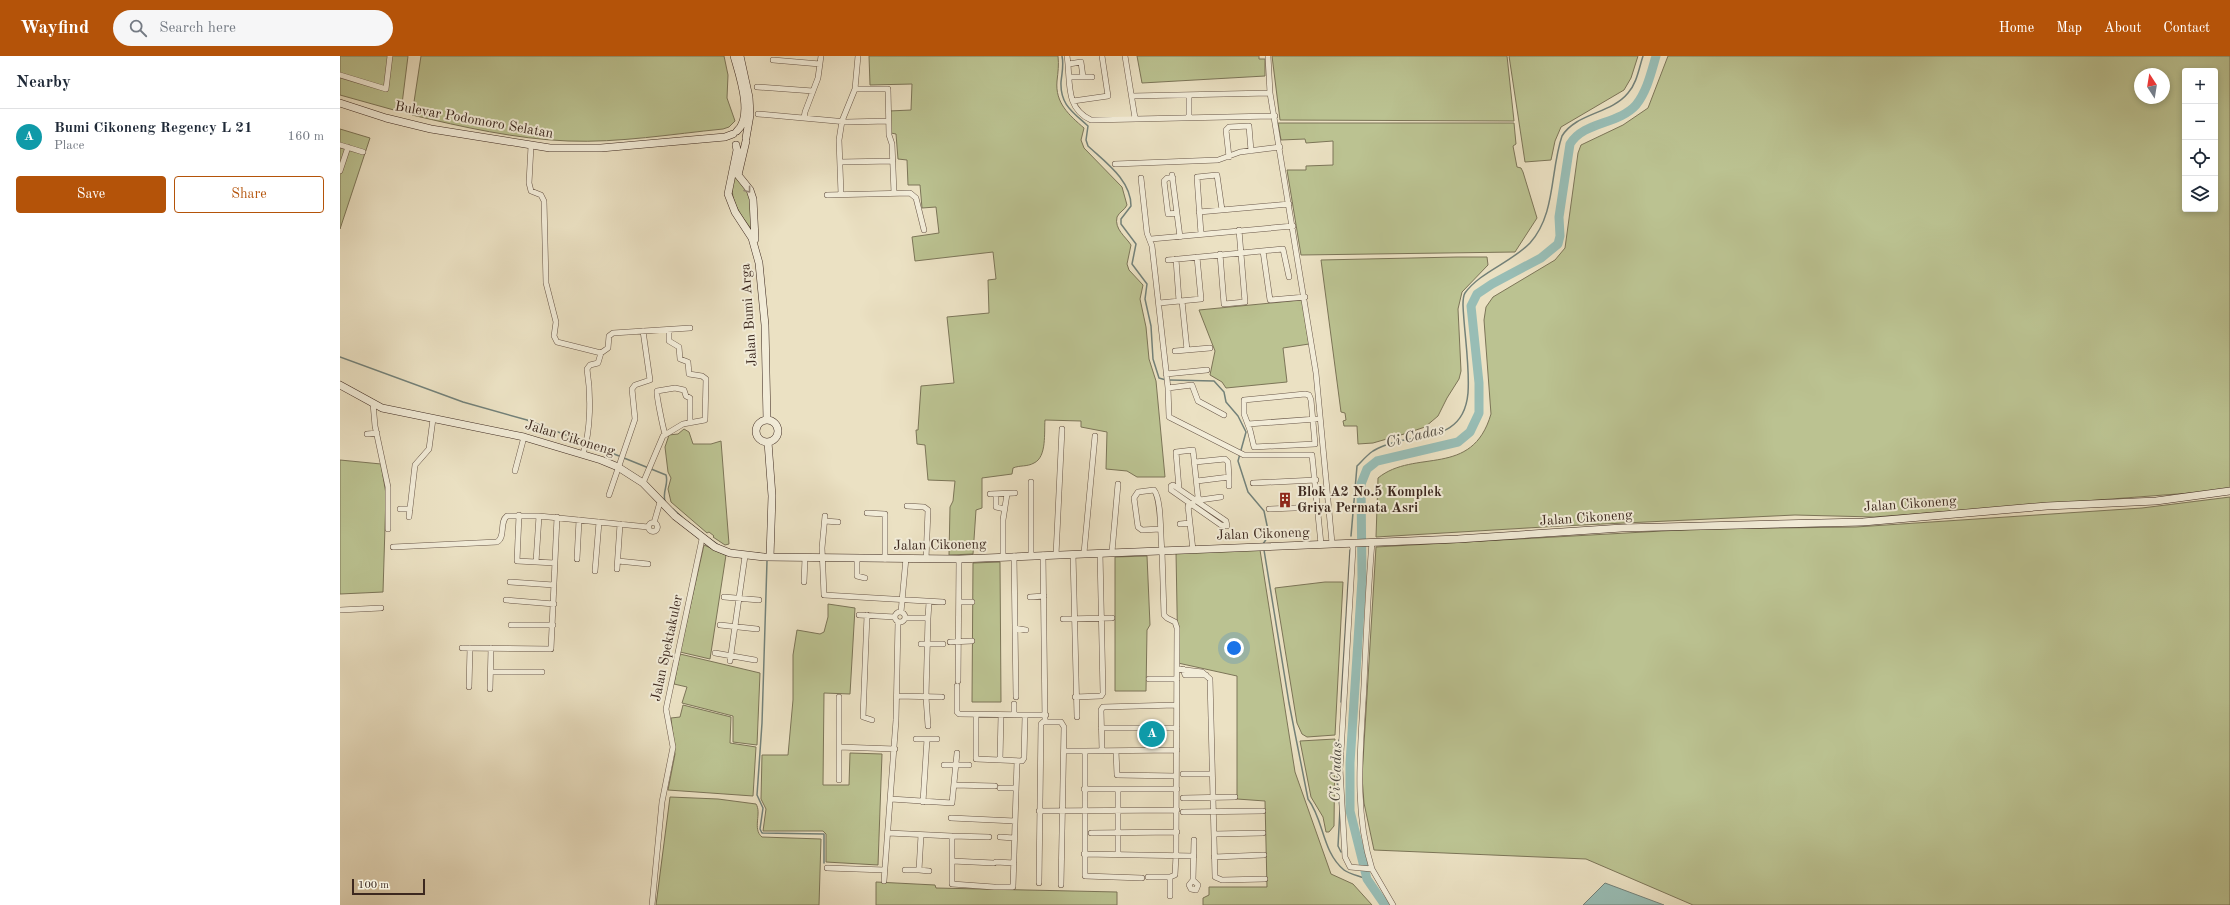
<!DOCTYPE html>
<html lang="en">
<head>
<meta charset="utf-8">
<style>
	:root { --surface:#fff; --page:#f6f6f7; --text:#1f2937; --muted:#747a83; --line:#e0e1e3; --accent:#b45309 }
	body { margin:0; font-family:"Old Standard TT",serif; background:var(--page); color:var(--text) }
	.controls { position:absolute; right:12px; top:12px; display:grid; overflow:hidden; border-radius:4px; box-shadow:0 2px 6px #0003 }
	.controls button { width:36px; height:36px; display:grid; place-items:center; padding:0; border:0; border-bottom:1px solid var(--line); background:var(--surface); color:var(--text); font:20px sans-serif }
	.compass { position:absolute; left:1794px; top:12px; width:36px; height:36px; border-radius:50%; background:var(--surface); box-shadow:0 2px 6px #0003; rotate:348deg }
	.scale { position:absolute; left:12px; bottom:10px; width:73px; box-sizing:border-box; padding-left:4px; border:2px solid #3c281f; border-top:0; font-size:11px; line-height:14px; white-space:nowrap; color:#3c281f; -webkit-text-stroke:3px #f2ecd8; paint-order:stroke }
	.you { position:absolute; left:894px; top:592px; width:14px; height:14px; margin:-10px; border:3px solid #fff; border-radius:50%; background:#1a73e8; box-shadow:0 0 0 6px #1a73e833 }
	.badge { display:grid; place-items:center; width:26px; height:26px; border-radius:50%; background:var(--accent); color:#fff; font-size:13px; font-weight:700 }
	.pin { position:absolute; translate:-50% -50%; border:2px solid #fff; box-shadow:0 1px 4px #0006 }
	.list { margin:0; padding:0; list-style:none }
	h2 { display:flex; justify-content:space-between; align-items:center; height:52px; margin:0; padding:0 16px; font-size:17px }
	h2 small { font-size:13px; font-weight:400; color:var(--muted) }
	.list li { display:grid; grid-template-columns:26px 1fr auto; gap:12px; align-items:center; box-sizing:border-box; height:56px; padding:0 16px; border-top:1px solid var(--line) }
	.list b { display:block; font-size:15px; white-space:nowrap }
	.list p { margin:0; font-size:13px; white-space:nowrap; color:var(--muted) }
	.list em { font-size:13px; font-style:normal; color:var(--muted) }
	.actions { display:flex; gap:8px; padding:12px 16px }
	.actions a { flex:1; padding:9px 0; border:1px solid var(--accent); border-radius:4px; text-align:center; font-size:14px; color:var(--accent) }
	.actions .main { background:var(--accent); color:#fff }
	.icon { flex:none; width:22px; height:22px; fill:none; stroke:currentColor; stroke-width:2; stroke-linecap:round; stroke-linejoin:round }
	.map { position:relative; flex:none; width:1890px; height:849px; overflow:hidden }
	header { display:flex; align-items:center; gap:24px; box-sizing:border-box; height:56px; padding:0 20px; background:var(--accent); color:#fff }
	header strong { font-size:19px }
	nav { display:flex; gap:22px; margin-inline-start:auto; font-size:14px }
	.search { width:280px; height:36px; background:var(--page); display:flex; align-items:center; gap:10px; box-sizing:border-box; padding:0 14px; border-radius:22px; color:var(--muted); font-size:15px }
	main { display:flex }
	aside { flex:1; background:var(--surface) }
	.map>svg:first-child { display:block }
	.green { fill:#bbc291; stroke:#7c7558; fill-rule:evenodd }
	.water { fill:#98bdb5; stroke:#738179 }
	.lines { fill:none; stroke-linecap:round; stroke-linejoin:round }
	.stream { stroke:#738179; stroke-width:1.5 }
	.river { stroke:#98bdb5; stroke-width:9 }
	.street-casing { stroke:#685648; stroke-width:6 }
	.secondary-casing { stroke:#3c281f; stroke-width:8 }
	.street { stroke:#f2ecd8; stroke-width:5 }
	.secondary { stroke:#f2ecd8; stroke-width:7 }
	.oneway { stroke:#978a7c }
	.labels { text-anchor:middle; dominant-baseline:central; stroke-width:4; stroke-linejoin:round; paint-order:stroke }
	.street-label { font-size:14px; fill:#3c281f; stroke:#f2ecd8 }
	.poi-label { font-size:14px; font-weight:bold; fill:#3c281f; stroke:#f2ecd8; text-anchor:start }
	.water-label { font-size:15px; font-style:italic; fill:#534d44; stroke:#f2ecd8 }
</style>
</head>
<body>
<header>
<strong>Wayfind</strong>
<div class="search"><svg class="icon" aria-label="search" viewBox="0 0 24 24"><circle cx="10" cy="10" r="6"/><path d="M15 15l6 6"/></svg>Search here</div>
<nav><a>Home</a><a>Map</a><a>About</a><a>Contact</a></nav>
</header>
<main>
<aside>
<h2>Nearby<small></small></h2>
<ul class="list">
<li><span class="badge" style="background:#0f9aa8">A</span><div><b>Bumi Cikoneng Regency L 21</b><p>Place</p></div><em>160 m</em></li>
</ul>
<div class="actions"><a class="main">Save</a><a>Share</a></div>
</aside>
<div class="map">
<svg width="1890" height="849" viewBox="0 0 1890 849">
	<rect width="100%" height="100%" fill="#ebe1c3"/>
	<filter id="stains"><feTurbulence type="fractalNoise" baseFrequency=".005" numOctaves="4"/><feColorMatrix values="0 0 0 0 .2 0 0 0 0 .09 0 0 0 0 .02 0 0 0 .5 -.17"/></filter>
	<radialGradient id="worn" r=".72"><stop offset=".6" stop-color="#630" stop-opacity="0"/><stop offset="1" stop-color="#630" stop-opacity=".3"/></radialGradient>
	<path class="green" d="M 0,0 L 68,0 L 61,56 L 0,39 Z
		M 81,0 L 384,0 L 388,19 L 387,42 L 395,65 L 389,71 L 383,73 C 332,78 279,87 228,85 C 176,83 123,71 72,59 Z
		M 529,0 L 718,0 C 719,9 718,16 717,25 C 715,47 729,59 744,72 L 741,84 L 744,92 L 782,131 L 787,149 C 785,154 779,156 777,161 C 774,173 786,181 791,189 L 787,208 L 789,214 L 803,229 L 800,243 L 806,271 L 809,303 L 816,325 L 825,421 L 797,421 L 787,415 L 766,413 L 767,376 L 741,371 L 741,365 L 705,364 C 704,376 707,401 694,407 C 687,411 680,409 673,412 L 672,418 L 642,422 L 642,452 L 636,454 L 633,498 L 609,499 L 610,451 L 613,445 L 615,425 L 588,424 L 585,389 L 577,388 L 576,374 L 578,374 L 581,330 L 614,327 L 607,261 L 649,257 L 648,224 L 656,223 L 653,196 L 575,205 L 572,181 L 599,177 L 596,151 L 582,152 L 580,129 L 568,129 L 567,104 L 558,103 L 556,78 L 551,77 L 549,55 L 571,54 L 572,28 L 530,29 Z
		M 797,0 L 919,0 L 919,3 L 925,3 L 925,20 L 802,27 Z
		M 932,0 L 1167,0 L 1174,65 L 940,64 Z
		M 1169,0 L 1298,0 L 1291,22 L 1284,34 L 1221,71 L 1215,85 L 1211,104 L 1185,106 Z
		M 1328,0 L 1890,0 L 1890,434 L 1534,461 L 1455,459 L 1221,470 L 1036,481 L 1038,422 C 1075,392 1132,423 1151,358 L 1144,264 L 1146,251 L 1153,241 L 1215,204 L 1225,192 L 1238,97 L 1241,89 L 1283,69 L 1308,52 ZM 1845,15 L 1875,15 L 1875,153 L 1845,153 ZM 1800,18 L 1824,18 L 1824,42 L 1800,42 Z
		M 938,67 L 1174,67 L 1176,88 L 1173,90 L 1177,111 L 1181,112 L 1183,116 L 1197,162 L 1175,196 L 961,199 L 947,114 L 966,114 L 966,110 L 993,109 L 993,85 L 966,87 L 965,83 L 941,84 Z
		M 0,73 L 30,82 L 0,173 Z
		M 402,91 L 398,124 L 410,138 L 412,174 C 385,139 391,135 399,95 Z
		M 1117,201 L 1147,201 L 1148,209 L 1122,236 L 1118,253 L 1121,315 L 1119,323 L 1107,342 L 1098,360 L 1085,371 L 1064,378 L 1033,387 L 1018,388 L 1017,370 L 1004,370 L 1003,365 L 1006,364 L 1005,357 L 1001,356 L 981,204 Z
		M 962,244 L 969,288 L 943,292 L 947,326 L 886,332 L 882,326 L 870,319 L 875,295 L 859,254 Z
		M 344,373 L 349,376 L 353,388 L 371,388 L 381,385 L 389,488 L 385,489 L 373,481 L 374,480 L 369,476 L 367,477 L 331,446 L 328,433 L 331,422 L 328,416 L 325,391 L 329,379 L 338,378 Z
		M 0,404 L 41,408 L 46,438 L 43,536 L 0,538 Z
		M 1890,441 L 1890,849 L 1353,849 L 1246,803 L 1034,794 L 1024,747 L 1022,721 L 1036,491 L 1358,473 L 1516,471 L 1802,452 Z
		M 364,489 L 386,499 L 370,603 L 340,596 Z
		M 920,494 L 955,716 L 991,818 L 1013,828 L 1032,849 L 863,849 L 863,842 L 869,839 L 869,831 L 927,831 L 925,745 L 897,743 L 897,620 L 838,607 L 836,496 Z
		M 807,500 L 810,569 L 807,574 L 806,635 L 775,635 L 775,501 Z
		M 660,506 L 661,646 L 632,646 L 633,507 Z
		M 985,526 L 1003,526 L 995,679 L 967,681 L 962,678 L 957,667 L 935,532 Z
		M 488,548 L 515,552 L 510,638 L 484,637 L 483,729 L 509,729 L 510,697 L 542,698 L 538,809 L 486,806 L 486,778 L 483,775 L 423,775 L 426,753 L 421,743 L 422,699 L 448,699 L 453,644 L 453,599 L 457,574 L 480,578 L 484,576 L 488,561 Z
		M 340,598 L 420,617 L 417,689 L 393,686 L 393,660 L 342,647 L 347,631 L 334,628 Z
		M 343,649 L 391,661 L 390,687 L 416,691 L 413,740 L 328,734 L 335,698 L 331,662 L 340,661 Z
		M 995,683 L 994,770 L 989,776 L 986,776 L 983,761 L 971,741 L 960,685 Z
		M 330,741 L 378,743 L 416,748 C 422,757 412,773 422,781 L 481,783 L 479,849 L 316,849 Z
		M 536,826 L 595,829 L 596,832 L 777,836 L 777,849 L 536,849 Z"/>
	<path class="water" d="M 1265,827 L 1324,849 L 1243,849 Z"/>
	<g class="lines">
		<path class="stream" d="M 722,0 C 724,9 722,16 721,26 C 720,49 733,56 748,70 L 746,84 L 748,90 C 765,106 791,124 791,150 L 781,163 L 781,168 L 796,188 L 792,208 L 807,228 L 805,243 L 811,270 L 813,303 L 819,322 L 826,324
			M 0,301 L 123,346 L 187,364 L 244,386
			M 829,324 L 874,325 L 884,336 L 886,346 L 898,360 L 906,376 L 898,405 L 908,436 L 924,455 L 928,474 L 927,482 L 923,488
			M 247,387 L 326,419 C 329,429 322,435 325,445
			M 333,453 L 342,461
			M 1011,480 L 1017,410 C 1022,405 1027,399 1033,395 C 1068,373 1123,393 1128,337 C 1130,310 1124,276 1123,249 C 1123,245 1123,240 1125,237 C 1140,216 1172,206 1190,187 C 1216,158 1210,115 1222,80 C 1236,57 1271,58 1288,37 C 1297,27 1299,12 1303,0
			M 370,483 L 380,490
			M 924,494 L 949,647 L 968,743 C 984,764 982,796 1004,814 C 1009,818 1020,820 1027,823
			M 417,497 L 426,499
			M 427,505 L 422,667 L 417,739 L 423,752 L 420,773 L 422,777 L 484,778 L 484,807
			M 1001,646 L 1010,494
			M 999,684 L 997,725 L 1000,753 L 998,790 L 1001,796"/>
		<path class="river" d="M 1045,849 L 1027,823 L 1010,755 L 1010,707 L 1022,523 L 1021,428 L 1027,413 L 1037,405 L 1118,386 L 1130,376 L 1139,357 L 1139,327 L 1131,250 L 1137,238 L 1152,228 L 1201,202 L 1218,188 L 1220,180 L 1219,161 L 1230,88 C 1244,65 1278,69 1296,49 C 1307,35 1311,17 1316,0"/>
		<defs>
			<path id="street" d="M 727,0 C 731,24 724,52 751,64 L 935,60
				M 785,0 L 795,62
				M 928,0 L 930,37 L 976,317 L 992,487
				M 433,4 L 480,8
				M 729,8 L 741,6 L 743,21 L 729,21
				M 0,19 L 46,33 L 50,0
				M 743,21 L 752,21
				M 417,31 L 473,35
				M 515,33 L 548,33 L 549,79 L 552,88 L 554,137
				M 849,39 L 849,61
				M 792,40 L 930,37
				M 733,45 L 768,40 L 762,0
				M 418,58 L 507,66 L 548,65
				M 464,62 L 465,56 L 478,22 L 481,0
				M 0,89 L 23,96
				M 191,90 L 189,127 L 191,135 L 201,139 L 204,145 L 206,227 L 216,266 L 214,280 L 217,286 L 261,297 L 268,292 L 269,280 L 273,277 L 350,272
				M 889,101 L 886,74 L 889,71 L 909,70 L 911,95
				M 500,106 L 553,105
				M 775,108 L 878,104 L 900,96 L 940,91
				M 0,115 L 8,91
				M 832,119 L 840,181
				M 801,122 L 807,177 L 812,190 L 828,332 L 829,361 L 904,399 L 972,399 L 981,488
				M 833,122 L 827,122 L 824,125 L 828,158 L 837,157
				M 501,138 L 499,84 L 502,65 L 515,33 L 518,0
				M 487,139 L 570,137 L 576,142 L 584,174
				M 859,156 L 949,148
				M 861,178 L 857,121 L 877,119 L 882,154
				M 811,183 L 953,170
				M 923,195 L 930,244 L 965,241
				M 880,198 L 884,248 L 905,246 L 899,174
				M 836,203 L 839,245
				M 828,204 L 943,193 L 949,221
				M 842,245 L 847,294
				M 819,247 L 861,243 L 857,201
				M 835,295 L 870,292
				M 826,318 L 867,314
				M 828,332 L 852,329 L 858,345 L 884,359
				M 965,338 L 969,339 L 971,344 L 975,388 L 914,391 L 910,374 L 904,358 L 904,344 Z
				M 33,347 L 35,370 L 48,431 L 48,473
				M 908,368 L 976,363
				M 27,378 L 37,377
				M 325,378 C 323,372 316,338 317,335 L 335,332 L 344,334 L 346,340 L 350,342 L 350,367
				M 243,398 C 251,374 251,338 247,313 L 250,309 L 258,307 L 261,297
				M 855,406 L 885,403 L 888,406 L 889,421 L 857,425
				M 175,415 L 184,381
				M 889,421 L 889,430
				M 303,427 L 323,380 L 343,368 L 365,364 L 366,323 L 362,320 L 349,318 L 348,306 L 340,303 L 339,291 L 329,285 L 329,274
				M 913,427 L 976,424
				M 833,429 L 886,465 L 887,470 L 881,469 L 831,434 L 831,430 Z
				M 839,433 L 836,396 L 853,394 L 858,441 L 848,452
				M 650,438 L 675,437
				M 656,438 L 656,451 L 665,453
				M 269,439 L 295,363 L 292,333 L 295,329 L 310,324 L 303,275
				M 858,441 L 860,444 L 881,441
				M 567,450 L 584,451 L 588,454 L 586,503
				M 848,450 L 853,494
				M 60,453 L 70,453
				M 929,453 L 978,451
				M 527,457 L 545,458 L 545,503
				M 179,459 L 177,505 L 215,507
				M 485,460 L 482,492 L 484,539 L 603,546
				M 69,461 L 75,409 L 89,393 L 93,363
				M 485,465 L 498,466
				M308.5 471a4.5 4.5 0 1 1 9 0a4.5 4.5 0 1 1-9 0Z
				M 314,467 L 320,446
				M 840,468 L 850,467
				M 820,473 L 802,474 L 798,471 L 794,442 L 798,436 L 814,434 C 822,444 820,481 822,495 L 824,559 L 827,562 L 835,566 L 837,572 L 836,799 L 835,819 L 830,821
				M 1032,486 C 1028,534 1026,581 1024,629 C 1021,690 1013,753 1032,813
				M 1011,487 L 1013,492 L 1000,713 L 1005,801 L 1010,811 L 1032,813 L 1053,849
				M 53,491 L 157,486 C 166,481 159,466 167,460 L 199,460 L 308,471
				M 772,496 L 778,428
				M 744,497 L 755,380
				M 733,498 L 737,661
				M 703,499 L 705,665
				M 716,499 L 722,373
				M 674,500 L 676,641
				M 691,500 L 691,426
				M 663,501 L 663,464 L 667,438
				M 237,503 L 239,464
				M 517,503 L 517,520 L 525,522
				M 278,505 L 308,508
				M 196,506 L 199,460
				M 277,513 L 280,468
				M 255,515 L 259,466
				M 170,526 L 214,529
				M 464,526 L 465,502
				M 384,541 L 419,544
				M 690,541 L 704,540
				M 166,544 L 214,548
				M 619,546 L 632,546
				M 0,554 L 41,552
				M555 561a5 5 0 1 1 10 0a5 5 0 1 1-10 0Z
				M 561,556 L 566,502
				M 519,559 L 555,561
				M 527,559 L 523,661 L 532,664
				M 565,562 L 588,562 L 586,641 L 588,670
				M 588,562 L 589,546
				M 723,563 L 772,562
				M 171,569 L 213,569
				M 380,569 L 417,573
				M 675,572 L 686,574
				M 610,586 L 632,585
				M 581,588 L 603,588
				M 122,592 L 211,593 L 217,461
				M 375,597 L 415,604
				M 390,605 L 405,500
				M 837,613 L 862,616 L 870,623 L 875,821 L 882,824 L 925,823
				M 843,613 L 845,619 L 866,619
				M 151,616 L 202,616
				M 809,623 L 837,623
				M 618,625 L 619,503
				M 617,630 L 617,656 L 619,658 L 706,659
				M 129,631 L 130,592
				M 150,633 L 151,592
				M 557,640 L 602,641
				M 499,641 L 499,691 L 555,693
				M 735,641 L 761,640 L 763,637 L 760,497
				M 674,648 L 674,659
				M 636,659 L 636,703 L 682,705 L 684,702 L 685,660
				M 761,672 L 837,672
				M 576,683 L 597,683
				M 762,694 L 761,654 L 763,651 L 836,649
				M 724,695 L 745,695 L 745,820 L 802,822
				M 745,695 L 837,694
				M 776,695 L 777,719 L 836,720
				M 660,704 L 661,659
				M 604,709 L 629,709
				M 843,718 L 872,718
				M 499,724 L 499,691
				M 614,729 L 655,730
				M 660,732 L 676,732
				M 744,733 L 778,733
				M 843,742 L 895,741
				M 551,743 L 612,747 L 617,697
				M 583,746 L 587,683
				M 699,755 L 837,754
				M 843,756 L 923,755
				M 611,762 L 675,765
				M 548,777 L 612,780 L 612,828 L 654,831
				M 751,777 L 837,776
				M 874,778 L 923,777
				M 612,780 L 649,781
				M 660,781 L 674,782
				M 744,798 L 854,800
				M 778,799 L 778,733 L 837,733
				M 874,801 L 924,799
				M 612,805 L 654,807
				M 656,806 L 674,807
				M 487,812 L 545,814
				M 565,814 L 579,814 L 581,779
				M 579,814 L 589,815
				M 808,821 L 830,821 L 830,840
				M 853,824 L 858,829 L 856,834 L 851,833 L 849,829 L 853,824 L 854,784
				M 544,825 L 556,664 L 558,566
				M 699,827 L 701,668 L 703,666 L 721,666 L 724,671 L 721,829
				M 656,831 L 673,831 L 677,705
				M 312,849 L 322,746 L 333,691 L 326,653 L 362,483"/>
			<path id="secondary" d="M 394,0 C 399,18 414,60 397,75
				M 400,0 L 409,41 L 410,59 L 406,82
				M 0,47 L 46,62 L 91,73 L 210,92 L 261,92 L 385,81 L 393,78
				M 406,85 L 398,119 L 410,134 L 413,143 L 415,183
				M 396,89 L 397,94 L 388,138 L 395,156 L 412,182 L 419,207 L 425,269 L 427,364
				M 0,329 L 42,352 L 184,381 L 261,404 L 278,411 L 303,427 L 335,460 L 375,491 L 390,497 L 424,501 L 619,503 L 1118,483 L 1282,472 L 1523,466 L 1707,450 L 1816,445 L 1890,435
				M416 375a11 11 0 1 1 22 0a11 11 0 1 1-22 0Z
				M 428,386 L 432,440 L 430,501"/>
		</defs>
		<use href="#street" class="street-casing"/>
		<use href="#secondary" class="secondary-casing"/>
		<use href="#street" class="street"/>
		<use href="#secondary" class="secondary"/>
	</g>
	<defs><path id="oneway-chevron" d="M-2-3.5L2.5 0L-2 3.5" fill="none" stroke-width="1.6" stroke-linecap="round" stroke-linejoin="round"/></defs>
	<use class="oneway" href="#oneway-chevron" transform="translate(408 134) rotate(53)"/>
	<defs>
		<symbol id="building-bare" viewBox="-9 -9 18 18"><path d="M-4-6H4V6H1V3H-1V6H-4ZM-2.5-4.3h1.7v1.8h-1.7ZM.8-4.3h1.7v1.8H.8ZM-2.5-1h1.7V.8h-1.7ZM.8-1h1.7V.8H.8Z" fill="#8f2418" stroke="#f2ecd8" stroke-width="2.5" paint-order="stroke"/></symbol>
	</defs>
	<g fill-rule="evenodd">
		<use href="#building-bare" x="934" y="433" width="22" height="22"/>
	</g>
	<g class="labels">
		<g class="street-label">
			<text transform="translate(134 64) rotate(10)">Bulevar Podomoro Selatan</text>
			<text transform="translate(409 259) rotate(-94)">Jalan Bumi Arga</text>
			<text transform="translate(230 382) rotate(17)">Jalan Cikoneng</text>
			<text transform="translate(1570 448) rotate(-4)">Jalan Cikoneng</text>
			<text transform="translate(1246 462) rotate(-4)">Jalan Cikoneng</text>
			<text transform="translate(923 478) rotate(-2)">Jalan Cikoneng</text>
			<text transform="translate(600 489) rotate(-1)">Jalan Cikoneng</text>
			<text transform="translate(327 592) rotate(-78)">Jalan Spektakuler</text>
		</g>
		<g class="poi-label">
			<text x="957" y="436">Blok A2 No.5 Komplek<tspan x="957" dy="16">Griya Permata Asri</tspan></text>
		</g>
		<g class="water-label">
			<text transform="translate(1075 381) rotate(-14)">Ci Cadas</text>
			<text transform="translate(997 716) rotate(-88)">Ci Cadas</text>
		</g>
	</g>
	<rect width="100%" height="100%" filter="url(#stains)"/>
	<rect width="100%" height="100%" fill="url(#worn)"/>
</svg>
<div class="controls">
<button>+</button>
<button>−</button>
<button><svg class="icon" aria-label="locate" viewBox="0 0 24 24"><circle cx="12" cy="12" r="6"/><path d="M12 2v4M12 18v4M2 12h4M18 12h4"/></svg></button>
<button><svg class="icon" aria-label="layers" viewBox="0 0 24 24"><path d="M12 4l9 5-9 5-9-5zM3 14l9 5 9-5"/></svg></button>
</div>
<svg class="compass" viewBox="-18 -18 36 36"><path d="M0-13l5 13h-10z" fill="#e53935"/><path d="M0 13l5-13h-10z" fill="#747a83"/></svg>
<div class="scale">100 m</div>
<div class="you"></div>
<div class="pin badge" style="left:812px;top:678px;background:#0f9aa8">A</div>
</div>
</main>
</body>
</html>
